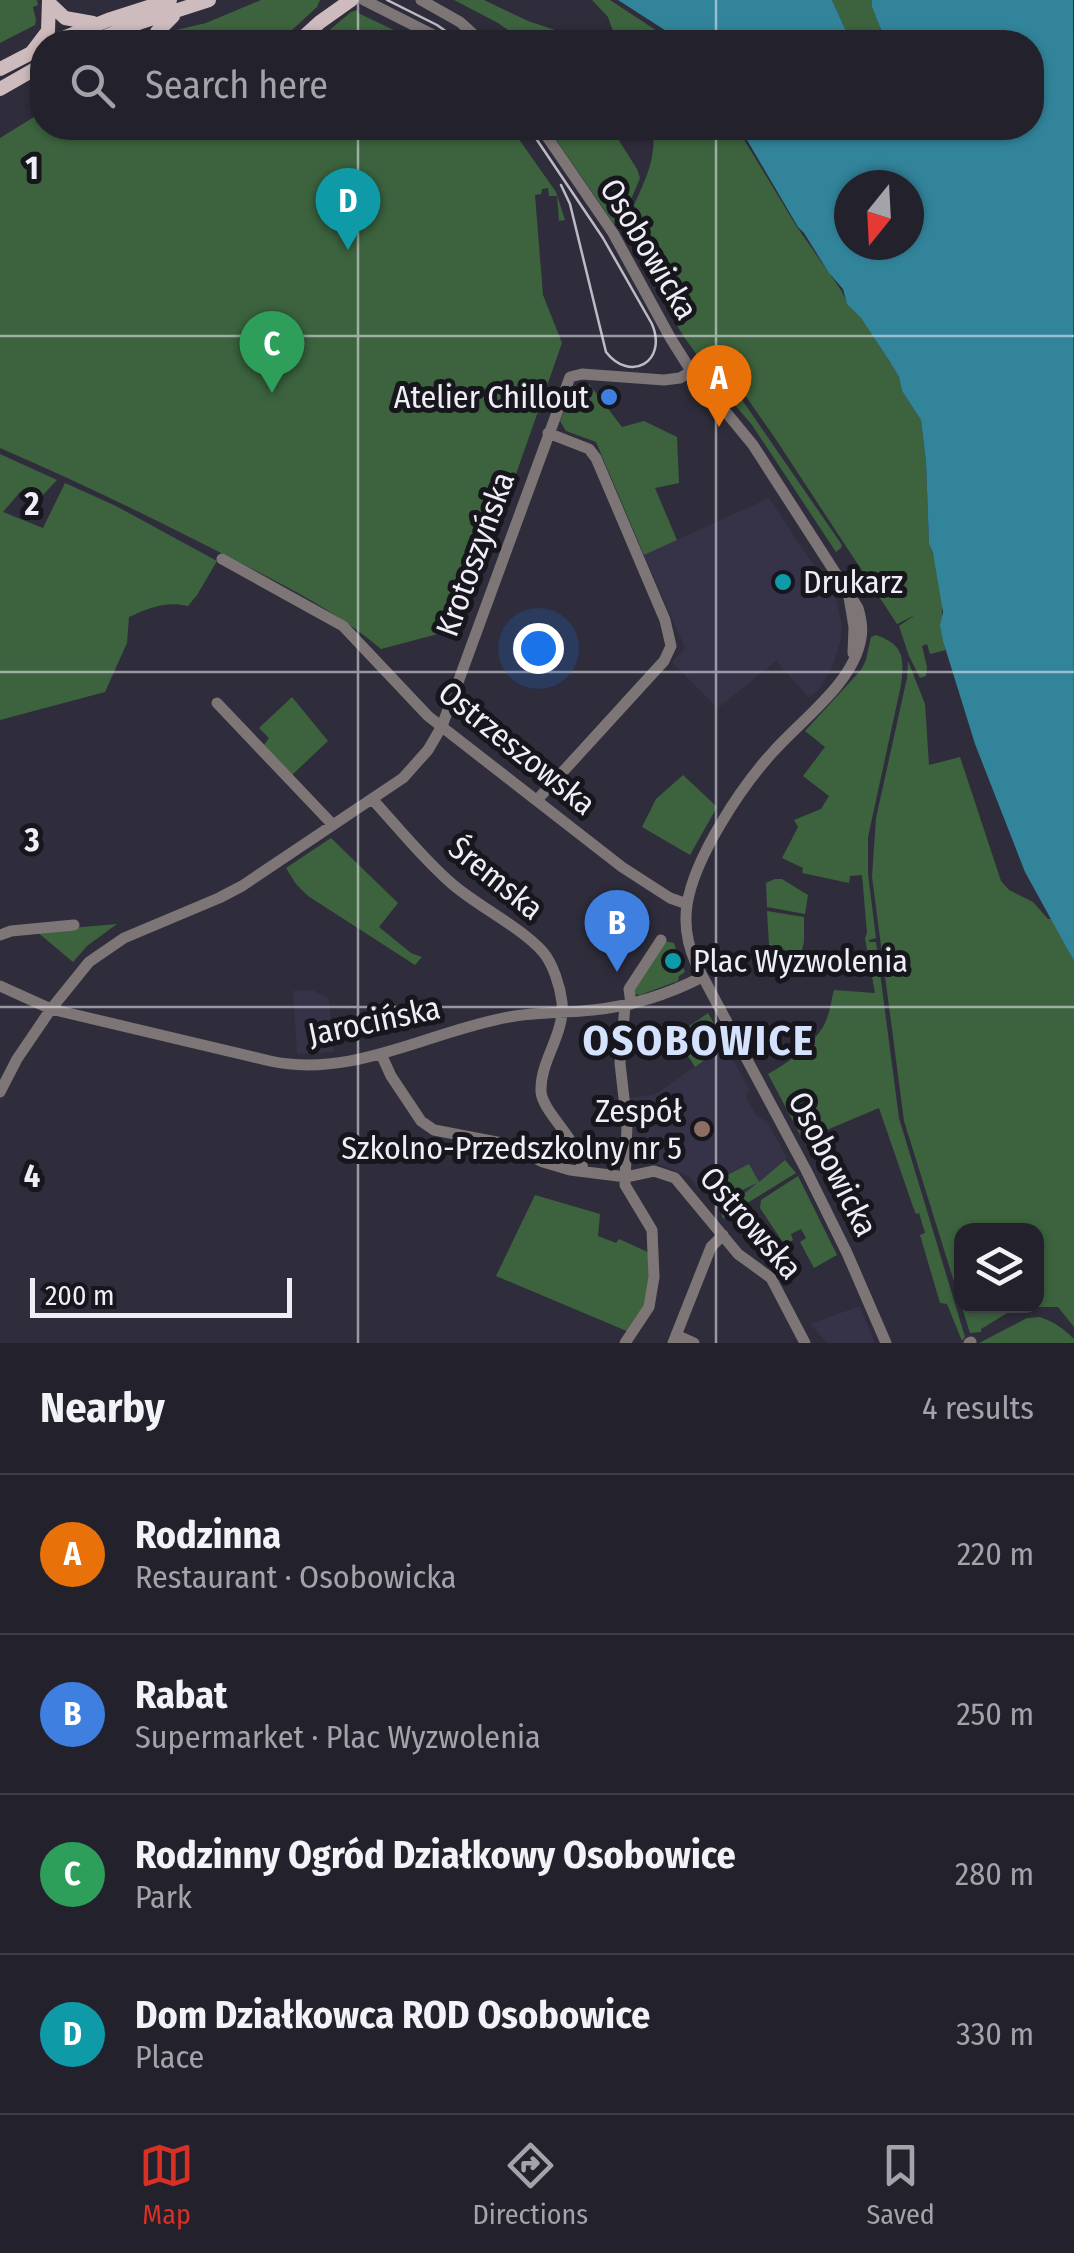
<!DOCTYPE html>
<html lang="en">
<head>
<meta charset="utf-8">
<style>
	:root { --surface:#23222c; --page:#2b2a34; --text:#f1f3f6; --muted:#a3a4a9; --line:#403f48; --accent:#d93025 }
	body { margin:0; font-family:"Fira Sans Condensed",sans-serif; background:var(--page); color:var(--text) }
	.controls { position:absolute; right:30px; bottom:30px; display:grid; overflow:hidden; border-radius:20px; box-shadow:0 2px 8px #0004 }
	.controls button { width:90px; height:90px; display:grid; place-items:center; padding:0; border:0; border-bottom:2px solid var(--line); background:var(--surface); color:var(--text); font:50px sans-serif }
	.compass { position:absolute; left:834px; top:170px; width:90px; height:90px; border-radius:50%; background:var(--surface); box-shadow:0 2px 8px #0004; rotate:198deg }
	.scale { position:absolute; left:30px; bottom:25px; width:262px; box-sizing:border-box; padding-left:10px; border:5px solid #efeef7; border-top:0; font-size:28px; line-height:35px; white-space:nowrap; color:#efeef7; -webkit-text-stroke:8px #17161c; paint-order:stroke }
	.you { position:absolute; left:538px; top:648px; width:35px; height:35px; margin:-25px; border:8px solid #fff; border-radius:50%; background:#1a73e8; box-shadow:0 0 0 15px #1a73e833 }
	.badge { display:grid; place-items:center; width:65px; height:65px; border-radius:50%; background:var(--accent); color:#fff; font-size:32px; font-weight:700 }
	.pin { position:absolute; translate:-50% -82px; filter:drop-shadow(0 2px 5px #0008) }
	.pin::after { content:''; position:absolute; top:52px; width:35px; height:30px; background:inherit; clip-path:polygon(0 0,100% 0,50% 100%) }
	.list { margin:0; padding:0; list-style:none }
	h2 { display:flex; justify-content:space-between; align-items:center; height:130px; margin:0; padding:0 40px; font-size:42px }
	h2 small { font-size:32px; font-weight:400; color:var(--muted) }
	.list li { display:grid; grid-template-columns:65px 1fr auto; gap:30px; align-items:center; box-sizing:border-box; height:160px; padding:0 40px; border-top:2px solid var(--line) }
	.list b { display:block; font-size:38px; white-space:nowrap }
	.list p { margin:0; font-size:32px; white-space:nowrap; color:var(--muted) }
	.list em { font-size:32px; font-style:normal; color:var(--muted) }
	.icon { flex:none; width:55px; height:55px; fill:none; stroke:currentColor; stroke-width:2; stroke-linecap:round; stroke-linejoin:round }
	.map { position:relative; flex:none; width:1074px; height:1343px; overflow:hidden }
	.search { position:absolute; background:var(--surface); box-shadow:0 2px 8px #0004; left:30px; right:30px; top:30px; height:110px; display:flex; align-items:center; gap:25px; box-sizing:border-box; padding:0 35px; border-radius:40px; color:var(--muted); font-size:38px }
	.sheet { height:770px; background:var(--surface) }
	nav { display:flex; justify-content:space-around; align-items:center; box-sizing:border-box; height:140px; border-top:2px solid var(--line); background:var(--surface); font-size:28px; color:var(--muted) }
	nav a { display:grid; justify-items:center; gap:5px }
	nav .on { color:var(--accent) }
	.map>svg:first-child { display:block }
	.built { fill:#363247 }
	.green { fill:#3c633e; fill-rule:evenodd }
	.water { fill:#32849a; fill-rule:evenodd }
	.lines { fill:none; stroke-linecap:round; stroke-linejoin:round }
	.minor { stroke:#7e7576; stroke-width:11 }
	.major { stroke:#cebbbd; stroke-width:14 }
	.tram { stroke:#bcbbc5; stroke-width:2.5 }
	.grid { fill:none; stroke:#efeef7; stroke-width:2.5; stroke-opacity:0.55 }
	.shop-dot { fill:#3f7fe0; stroke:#17161c; stroke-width:4 }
	.culture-dot { fill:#0f9aa8; stroke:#17161c; stroke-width:4 }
	.education-dot { fill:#8d6e63; stroke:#17161c; stroke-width:4 }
	.labels { text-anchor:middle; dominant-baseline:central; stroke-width:10; stroke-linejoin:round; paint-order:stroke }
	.street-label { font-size:32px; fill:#efeef7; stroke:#17161c }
	.poi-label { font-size:32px; fill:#efeef7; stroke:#17161c; text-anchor:end }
	.district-label { font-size:42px; font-weight:bold; letter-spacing:2.5px; fill:#d5e2fe; stroke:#17161c }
	.grid-label { font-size:32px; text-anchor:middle; font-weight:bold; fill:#efeef7; stroke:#17161c; stroke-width:10; stroke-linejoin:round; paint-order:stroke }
</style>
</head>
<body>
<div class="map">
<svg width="1074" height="1343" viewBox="0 0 1074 1343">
	<rect width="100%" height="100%" fill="#2f2d3b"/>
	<path class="built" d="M 769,498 L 836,599 L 842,625 L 840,643 L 832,668 L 818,690 L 809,698 L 776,661 L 718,708 L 672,662 L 685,648 L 644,555 Z
		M 312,990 L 327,997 L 329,1000 L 334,1052 L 297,1054 L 293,991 Z
		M 726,1045 L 725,1050 L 728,1056 L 731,1056 L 749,1089 L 746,1097 L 757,1117 L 767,1121 L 787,1158 L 721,1213 L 709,1197 L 699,1189 L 688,1176 L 661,1165 L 636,1162 L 630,1109 L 627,1098 L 654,1095 Z
		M 860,1306 L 875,1343 L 827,1343 L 810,1324 Z"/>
	<path class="green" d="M 0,0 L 37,0 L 38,5 L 33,7 L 36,20 L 35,25 L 0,43 Z
		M 261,0 L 320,0 L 317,7 L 279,42 L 163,42 L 166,36 L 176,30 L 206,23 Z
		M 454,0 L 484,0 L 528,21 L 591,42 L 526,42 L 498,23 Z
		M 592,0 L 610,0 L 674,42 L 611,42 L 607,39 L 613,31 L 608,17 Z
		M 832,0 L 872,0 L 872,7 L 886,42 L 851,42 Z
		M 357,10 L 358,13 L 419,42 L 315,42 L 351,12 Z
		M 42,93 L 42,128 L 511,128 L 556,192 L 565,220 L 559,221 L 557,196 L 549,196 L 548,188 L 542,189 L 541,194 L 535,195 L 543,295 L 562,343 L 470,605 L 457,629 L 381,649 C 334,609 278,582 223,554 C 149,516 76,481 0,448 L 0,138 L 34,117 L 36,108 L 34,97 Z
		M 548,128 L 611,128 L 637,169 L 640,178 L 625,214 L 621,220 L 614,224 Z
		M 653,128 L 737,128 L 797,227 L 841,290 L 848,304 L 861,318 L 890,362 L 899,377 L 902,391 L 921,420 L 926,462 L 929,544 C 936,558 943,593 942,609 C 942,624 941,635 946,650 L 930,654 L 927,644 L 922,646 L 927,667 L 926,676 L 920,678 L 909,656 L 899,626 L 915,615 L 897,624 L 775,438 L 721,361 L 717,363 L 730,384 C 722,377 712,371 705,364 C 673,328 653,280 629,239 L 631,227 L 627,222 C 640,188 657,166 653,128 Z
		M 705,370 L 738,394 L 842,545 L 841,548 L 836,552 L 752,425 Z
		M 589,384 L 622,427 L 644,421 L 677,437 L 679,483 L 655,488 L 677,540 L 644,555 L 596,442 L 566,431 L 560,421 L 573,389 Z
		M 0,454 L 57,480 L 39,499 L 20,492 L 3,512 L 43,528 L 65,483 L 116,506 L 217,561 L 197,595 L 188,606 C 166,601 149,608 129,617 L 127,643 L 105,692 L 0,720 Z
		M 876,635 C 905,645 904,659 901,685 L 868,837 L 868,874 L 876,938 L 869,940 L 869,942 L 876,942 L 899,1118 L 965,1337 L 962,1341 L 947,1304 L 940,1303 L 920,1235 L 925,1233 L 919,1213 L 916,1214 L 912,1204 L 879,1108 L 803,1140 L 768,1074 C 788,1063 815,1044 825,1023 C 830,1013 831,1001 834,990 L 875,993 L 865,938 L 867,933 L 862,875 L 850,876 L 849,883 L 802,873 L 803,868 L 782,858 L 798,827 L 794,820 L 821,809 L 829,796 L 803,776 L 825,747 L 805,731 L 861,670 L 866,660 L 871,637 Z
		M 908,661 L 925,704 L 929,765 L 960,757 L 1001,881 L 1009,890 L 1033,902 L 1048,919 L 1052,919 L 1074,961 L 1074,1327 L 1058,1307 L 1017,1307 L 981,1329 L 981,1332 L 970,1333 L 904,1121 L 872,877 L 876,818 L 907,678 ZM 962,1230 L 1036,1230 L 1036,1306 L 962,1306 Z
		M 292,697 L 328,741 L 292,775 L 264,745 L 269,738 L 259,728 Z
		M 683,775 L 717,807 L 690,855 L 642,827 L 656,799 Z
		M 331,838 L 398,903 L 379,927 L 411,953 L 422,957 L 415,965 L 308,896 L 296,884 L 286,868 Z
		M 775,879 L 782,879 L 808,895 L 805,914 L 767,907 L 766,883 Z
		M 767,911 L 804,917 L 804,941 L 801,955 L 769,945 Z
		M 117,924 L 87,946 L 73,962 L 36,931 Z
		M 664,941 L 674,943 L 676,949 L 670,952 L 674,963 L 680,961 L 685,972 L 679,976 L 678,981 L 640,995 L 633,994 L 634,988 Z
		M 708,1013 L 726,1045 L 695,1067 L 675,1036 Z
		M 785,1160 L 796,1173 L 749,1202 L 739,1200 L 730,1214 L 723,1219 L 721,1213 L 757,1183 L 723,1199 L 714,1182 L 749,1164 L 759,1182 Z
		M 798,1176 L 837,1255 L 814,1268 L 800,1242 L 806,1238 L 801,1229 L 791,1234 L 793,1240 L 788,1243 L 782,1241 L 760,1208 L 761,1200 Z
		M 535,1195 L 600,1214 L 598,1236 L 616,1243 L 619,1239 L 650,1253 C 650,1291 651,1301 629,1332 L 496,1276 Z
		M 1040,1317 C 1054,1322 1063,1328 1074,1339 L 1074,1343 L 979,1343 L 1027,1318 Z"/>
	<path class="water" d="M 618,0 L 832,0 L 851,42 L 678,42 L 671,34 Z
		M 872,0 L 1073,0 L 1074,961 L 1025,872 L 975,744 L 943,641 L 940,625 L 943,612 L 933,553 L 929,544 L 926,462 L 921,420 L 902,391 L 899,377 L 890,362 L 861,318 L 847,304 L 843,289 L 829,273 L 804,233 L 798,227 L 740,128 L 1032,128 L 1032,42 L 886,42 L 872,7 ZM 849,185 L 909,185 L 909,245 L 849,245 Z"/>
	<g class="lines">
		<path class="minor" d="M 364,0 L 447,42
			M 421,0 L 460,22 L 482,42
			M 541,128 L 613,233 L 671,339 L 688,366 L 753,445 L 858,608 C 861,618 863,628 861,638 C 854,683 801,720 773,752 C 741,787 694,858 687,905 C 684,925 688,946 696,964 L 806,1170 L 847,1253 L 886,1343
			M 222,559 L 343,626 L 428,716 L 622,867 L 670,898 L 687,904
			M 849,597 L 854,627 L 853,653
			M 217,703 L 333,825
			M 372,799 C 398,827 422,858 451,883 C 477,906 521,927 543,952 C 553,964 560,986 562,1002 C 565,1035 540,1060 541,1091 C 542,1113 581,1141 583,1171
			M 537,800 L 664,661 L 671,646 L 665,620 L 596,458 L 589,449 L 548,433
			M 0,935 L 11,931 L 74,925
			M 0,986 L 51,1009 L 270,1061 C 353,1079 429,1031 509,1017 C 537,1012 565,1013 593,1010 C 632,1006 667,995 702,977
			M 631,1004 L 629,989 L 661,940
			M 381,1054 L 391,1076 L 421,1121 L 434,1130 L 502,1143 L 543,1162 L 570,1170 L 626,1177 L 654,1171 L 675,1178 L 738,1254 L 771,1278 L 805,1343
			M 0,1092 L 17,1059 L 51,1009 L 89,962 L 124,938 L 219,898 L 242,886 L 403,778 L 428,750 L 442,726 L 570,377 L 582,374 L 664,380 L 680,378 L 692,371
			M 676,1335 L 694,1343
			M 625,1343 L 649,1307 L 654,1277 L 652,1230 L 625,1185 L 627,1125 L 620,1063 L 625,1006
			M 673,1343 L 711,1247 L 723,1235
			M 969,1343 L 971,1342"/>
		<path class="major" d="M 50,4 L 65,18 L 93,23
			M 112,34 L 128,36 L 139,42
			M 53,42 L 108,20 L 170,0
			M 92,42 L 141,22 L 209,0
			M 154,42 L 157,32 L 173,16
			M 298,42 L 320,22 L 351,0
			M 32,52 L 48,31 L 49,0
			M 0,69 L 37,50
			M 0,89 L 42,65"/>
		<path class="tram" d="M 387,0 L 437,25 L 461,42
			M 529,128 L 603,238 L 652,324 C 668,362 630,383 606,352 L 570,204 L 561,185"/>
	</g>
	<path class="grid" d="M 358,0 L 358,42M 716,0 L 716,42M 358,128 L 358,1343M 716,128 L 716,1343M 0,336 L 1074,336M 0,672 L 1074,672M 0,1007 L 1074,1007"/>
	<circle class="shop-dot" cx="609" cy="397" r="10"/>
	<g class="culture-dot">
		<circle cx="783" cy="582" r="10"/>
		<circle cx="673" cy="961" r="10"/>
	</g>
	<circle class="education-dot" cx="702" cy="1129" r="10"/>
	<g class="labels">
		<g class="street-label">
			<text transform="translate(649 249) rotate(59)">Osobowicka</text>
			<text transform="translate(475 554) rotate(-70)">Krotoszyńska</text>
			<text transform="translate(517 748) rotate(39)">Ostrzeszowska</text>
			<text transform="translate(496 878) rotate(39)">Śremska</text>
			<text transform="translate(374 1021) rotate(-12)">Jarocińska</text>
			<text transform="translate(833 1164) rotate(63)">Osobowicka</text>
			<text transform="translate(751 1223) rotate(49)">Ostrowska</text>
		</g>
		<g class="poi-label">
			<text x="589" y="397">Atelier Chillout</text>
			<text x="803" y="582" text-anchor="start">Drukarz</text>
			<text x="693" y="961" text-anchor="start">Plac Wyzwolenia</text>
			<text x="682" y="1111">Zespół<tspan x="682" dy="37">Szkolno-Przedszkolny nr 5</tspan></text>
		</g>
		<g class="district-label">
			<text x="699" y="1041">OSOBOWICE</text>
		</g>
	</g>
	<g class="grid-label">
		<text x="32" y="179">1</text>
		<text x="32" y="515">2</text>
		<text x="32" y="851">3</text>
		<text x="32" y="1187">4</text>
	</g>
</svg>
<div class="controls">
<button><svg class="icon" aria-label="layers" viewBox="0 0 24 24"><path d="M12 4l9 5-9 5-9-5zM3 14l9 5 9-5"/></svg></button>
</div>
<svg class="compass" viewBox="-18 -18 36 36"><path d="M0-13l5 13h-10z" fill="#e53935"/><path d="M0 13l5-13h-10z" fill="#a3a4a9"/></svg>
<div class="scale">200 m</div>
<div class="you"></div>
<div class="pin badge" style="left:719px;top:427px;background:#e8710a">A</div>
<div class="pin badge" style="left:617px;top:972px;background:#3f7fe0">B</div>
<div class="pin badge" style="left:272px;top:393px;background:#2e9e5b">C</div>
<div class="pin badge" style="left:348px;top:250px;background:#0f9aa8">D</div>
<div class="search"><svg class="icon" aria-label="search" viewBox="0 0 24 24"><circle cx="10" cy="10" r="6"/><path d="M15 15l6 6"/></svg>Search here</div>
</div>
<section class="sheet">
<h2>Nearby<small>4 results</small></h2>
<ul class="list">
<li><span class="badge" style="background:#e8710a">A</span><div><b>Rodzinna</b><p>Restaurant · Osobowicka</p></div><em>220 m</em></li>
<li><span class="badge" style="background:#3f7fe0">B</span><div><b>Rabat</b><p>Supermarket · Plac Wyzwolenia</p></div><em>250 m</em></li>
<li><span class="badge" style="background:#2e9e5b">C</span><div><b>Rodzinny Ogród Działkowy Osobowice</b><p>Park</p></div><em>280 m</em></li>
<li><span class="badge" style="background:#0f9aa8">D</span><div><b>Dom Działkowca ROD Osobowice</b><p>Place</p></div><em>330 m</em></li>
</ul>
</section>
<nav>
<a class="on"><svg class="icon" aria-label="map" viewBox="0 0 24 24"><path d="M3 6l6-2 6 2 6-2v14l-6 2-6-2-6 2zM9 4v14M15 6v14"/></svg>Map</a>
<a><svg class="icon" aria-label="directions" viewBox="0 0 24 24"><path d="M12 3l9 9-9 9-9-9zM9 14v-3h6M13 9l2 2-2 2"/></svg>Directions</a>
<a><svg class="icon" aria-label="saved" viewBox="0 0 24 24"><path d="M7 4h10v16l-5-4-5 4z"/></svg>Saved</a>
</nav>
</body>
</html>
